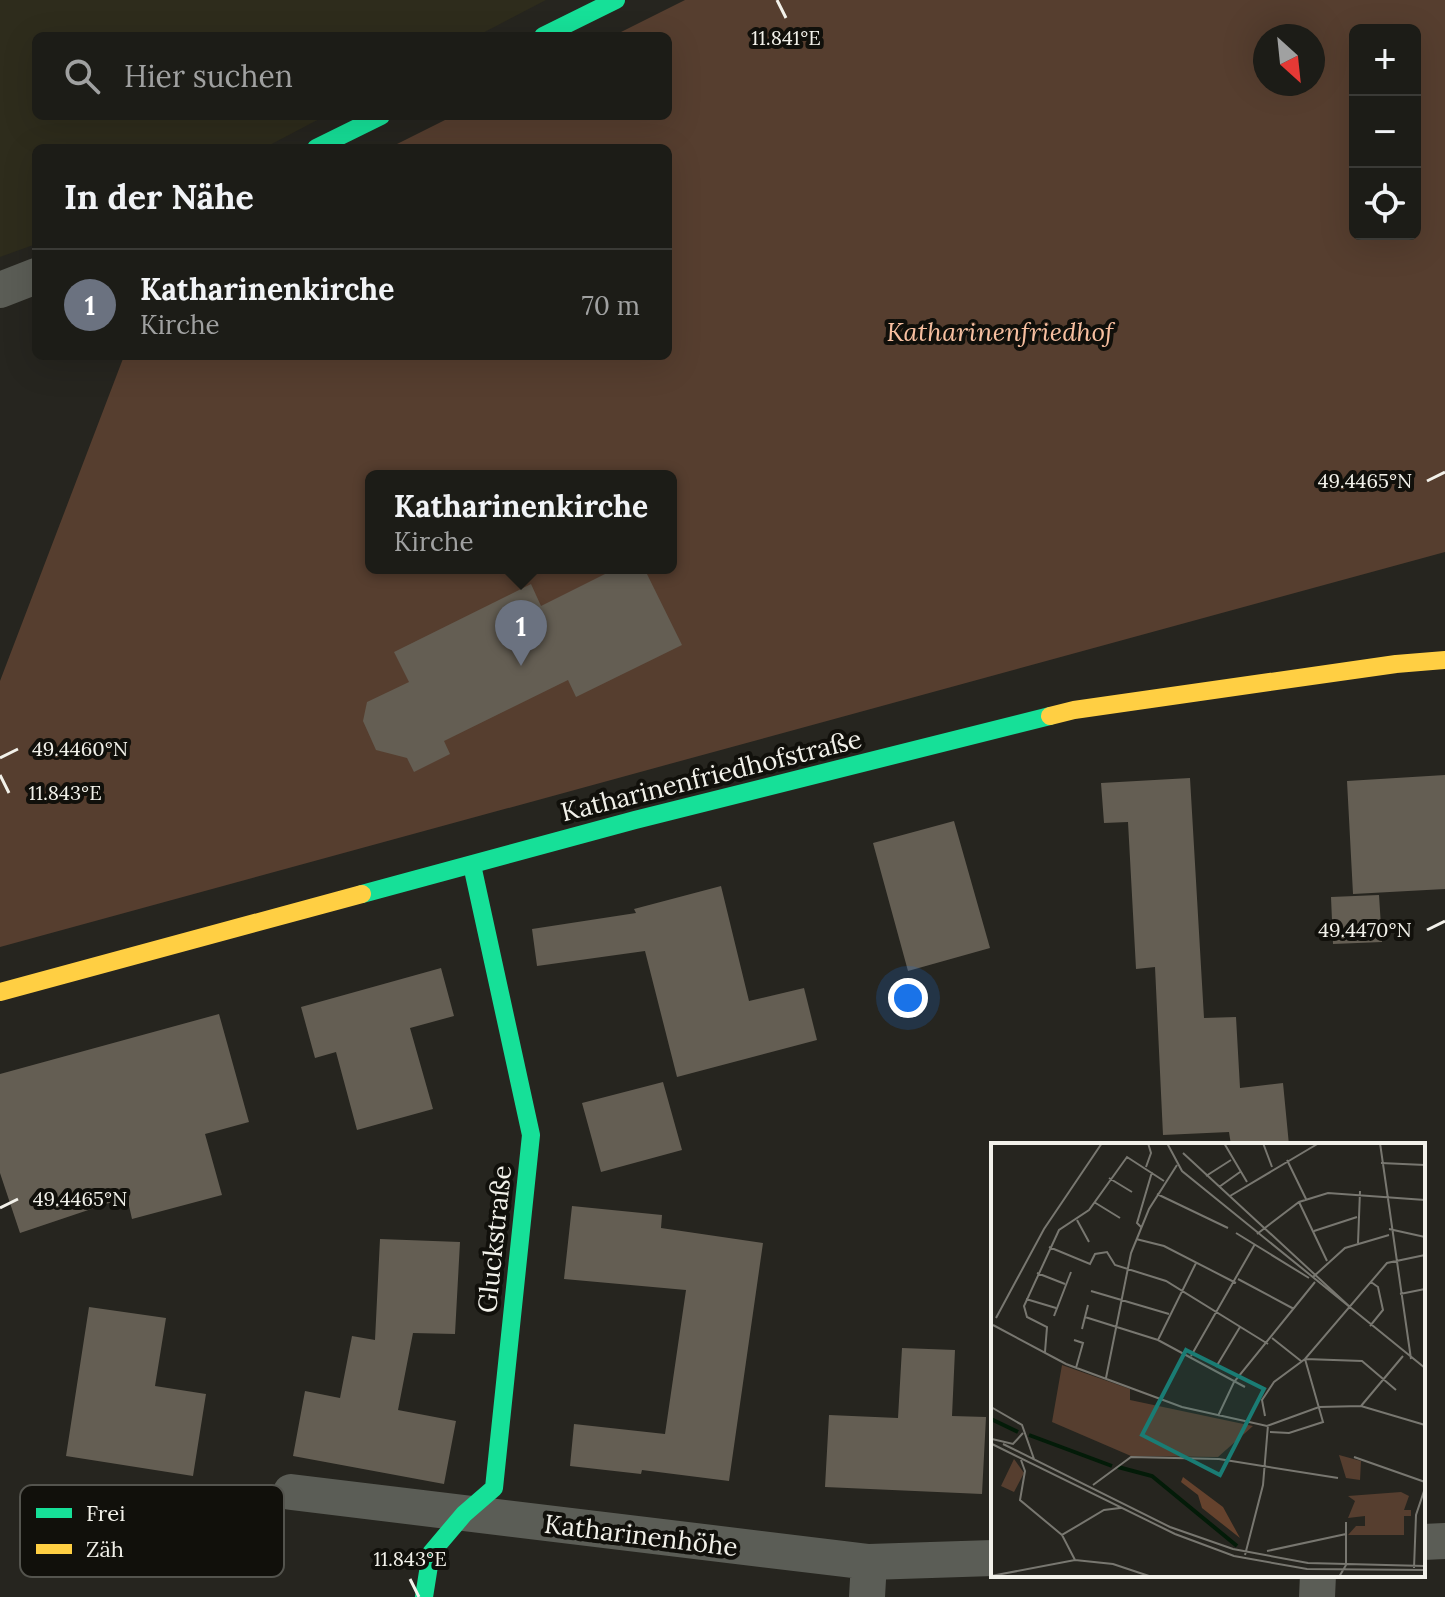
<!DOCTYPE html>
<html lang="de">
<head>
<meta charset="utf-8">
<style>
	:root { --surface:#1c1c17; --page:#252520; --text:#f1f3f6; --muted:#a0a1a1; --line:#3a3a36; --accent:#0b8043 }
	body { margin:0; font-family:Lora,serif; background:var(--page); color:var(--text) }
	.controls { position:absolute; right:24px; top:24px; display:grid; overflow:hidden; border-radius:12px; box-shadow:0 8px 32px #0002 }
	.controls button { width:72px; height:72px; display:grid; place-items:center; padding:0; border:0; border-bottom:2px solid var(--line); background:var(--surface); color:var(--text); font:40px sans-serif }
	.compass { position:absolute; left:1253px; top:24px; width:72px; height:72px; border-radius:50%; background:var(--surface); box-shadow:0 8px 32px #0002; rotate:153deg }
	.you { position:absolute; left:908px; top:998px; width:28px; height:28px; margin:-20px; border:6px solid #fff; border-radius:50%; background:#1a73e8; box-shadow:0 0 0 12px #1a73e833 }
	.badge { display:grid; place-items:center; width:52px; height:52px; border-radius:50%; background:var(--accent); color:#fff; font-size:26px; font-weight:700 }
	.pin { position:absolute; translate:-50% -66px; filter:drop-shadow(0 2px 4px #0008) }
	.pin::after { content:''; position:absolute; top:42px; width:28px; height:24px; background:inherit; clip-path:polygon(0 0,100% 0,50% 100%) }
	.popup { position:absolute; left:365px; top:470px; width:312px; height:104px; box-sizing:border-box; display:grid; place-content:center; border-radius:12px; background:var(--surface); filter:drop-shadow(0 2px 6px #0005); font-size:26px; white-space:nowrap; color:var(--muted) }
	.popup b { font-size:30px; color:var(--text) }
	.popup::after { content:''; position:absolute; left:50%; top:100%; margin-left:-16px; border:16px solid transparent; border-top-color:var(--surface) }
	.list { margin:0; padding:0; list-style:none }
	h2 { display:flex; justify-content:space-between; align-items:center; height:104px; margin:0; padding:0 32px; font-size:34px }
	h2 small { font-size:26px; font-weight:400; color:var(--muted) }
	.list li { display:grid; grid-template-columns:52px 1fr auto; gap:24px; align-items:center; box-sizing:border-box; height:112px; padding:0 32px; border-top:2px solid var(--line) }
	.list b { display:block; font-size:30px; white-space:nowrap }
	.list p { margin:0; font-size:26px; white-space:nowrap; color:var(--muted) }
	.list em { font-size:26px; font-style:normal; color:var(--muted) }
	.icon { flex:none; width:44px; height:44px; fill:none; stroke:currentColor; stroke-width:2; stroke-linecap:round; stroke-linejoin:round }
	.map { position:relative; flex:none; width:1445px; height:1597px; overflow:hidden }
	.search { position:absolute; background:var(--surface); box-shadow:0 8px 32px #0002; left:32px; top:32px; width:640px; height:88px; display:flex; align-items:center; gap:20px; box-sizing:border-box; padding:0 28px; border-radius:12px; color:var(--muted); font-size:30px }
	.panel { position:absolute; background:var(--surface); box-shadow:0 8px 32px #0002; left:32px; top:144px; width:640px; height:216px; border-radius:12px }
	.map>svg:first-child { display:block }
	.built { fill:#2e2c1c }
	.green { fill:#563e2f; fill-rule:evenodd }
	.building { fill:#645e53 }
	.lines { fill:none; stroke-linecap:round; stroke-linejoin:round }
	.street { stroke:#5b5d56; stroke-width:36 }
	.fast { stroke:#16e098; stroke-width:18 }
	.slow { stroke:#ffcf43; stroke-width:18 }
	.ticks { fill:none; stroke:#f2f1ea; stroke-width:3 }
	.labels { text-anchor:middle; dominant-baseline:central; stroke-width:8; stroke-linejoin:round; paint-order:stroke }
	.park-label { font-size:26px; font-style:italic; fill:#f7bfa0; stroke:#11100b }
	.street-label { font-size:26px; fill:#f2f1ea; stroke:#11100b }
	.inset-river { fill:none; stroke:#031b08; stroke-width:4 }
	.inset-road { fill:none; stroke:#787770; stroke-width:2 }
	.view { fill:#1a7c74; fill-opacity:0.15; stroke:#1a7c74; stroke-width:4 }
	.inset-edge { fill:none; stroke:#f2f1ea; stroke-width:4 }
	.key { fill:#11100b; stroke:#54544e; stroke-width:2 }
	.key-label { font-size:22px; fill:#f2f1ea }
	.ticks-label { font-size:20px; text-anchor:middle; fill:#f2f1ea; stroke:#11100b; stroke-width:8; stroke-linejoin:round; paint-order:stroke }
</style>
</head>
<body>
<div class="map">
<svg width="1445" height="1597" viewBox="0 0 1445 1597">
	<rect width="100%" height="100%" fill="#26251f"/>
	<path class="built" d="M 0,0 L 546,0 L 477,36 L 36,36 L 36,116 L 325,116 L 264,148 L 36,148 L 36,244 L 0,257 Z"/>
	<path class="green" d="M 685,0 L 1445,0 L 1445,552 L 0,947 L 0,681 L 124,356 L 668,356 L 668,148 L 389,148 L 453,116 L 668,116 L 668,36 L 613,36 ZM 1355,30 L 1415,30 L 1415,234 L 1355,234 ZM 1265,36 L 1313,36 L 1313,84 L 1265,84 ZM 371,476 L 671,476 L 671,568 L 371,568 Z"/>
	<path class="building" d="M 617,568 L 644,568 L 682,645 L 576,697 L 568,680 L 444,741 L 450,754 L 414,772 L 407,758 L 376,750 L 363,721 L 367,702 L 409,682 L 394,652 L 531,584 L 541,606 Z
		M 1445,775 L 1445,889 L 1353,894 L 1347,781 Z
		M 1190,778 L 1204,1018 L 1236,1017 L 1240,1088 L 1283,1083 L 1289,1145 L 1231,1145 L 1229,1132 L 1163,1135 L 1155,967 L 1136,969 L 1128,822 L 1104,823 L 1101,783 Z
		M 954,821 L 990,948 L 908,971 L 873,843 Z
		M 721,886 L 749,1001 L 804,988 L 817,1040 L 677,1077 L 645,951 L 537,966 L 532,929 L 636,913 L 634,909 Z
		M 1379,895 L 1382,942 L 1333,944 L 1331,897 Z
		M 441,968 L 454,1016 L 410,1028 L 433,1109 L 357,1130 L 336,1052 L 315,1058 L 301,1007 Z
		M 219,1014 L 249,1122 L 205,1134 L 222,1195 L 132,1219 L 127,1197 L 20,1233 L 0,1173 L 0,1074 Z
		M 663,1082 L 682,1150 L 601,1172 L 582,1103 Z
		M 572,1206 L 662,1215 L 661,1228 L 763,1243 L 729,1481 L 642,1470 L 641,1474 L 570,1466 L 574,1424 L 665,1434 L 686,1290 L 564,1279 Z
		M 380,1239 L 460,1242 L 455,1334 L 413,1333 L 398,1410 L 456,1421 L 444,1484 L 293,1456 L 305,1391 L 340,1398 L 352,1336 L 375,1340 Z
		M 89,1307 L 166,1318 L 155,1386 L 206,1394 L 193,1476 L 66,1456 Z
		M 902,1348 L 955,1350 L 952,1416 L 986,1417 L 982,1494 L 825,1487 L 829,1415 L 898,1418 Z"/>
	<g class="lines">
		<path class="street" d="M 0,290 L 36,276
			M 291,1492 L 869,1562 L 993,1558
			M 1423,1542 L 1445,1541
			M 867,1597 L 869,1562
			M 1317,1597 L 1318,1575"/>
		<path class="fast" d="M 543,36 L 616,0
			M 316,148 L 381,116
			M 362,894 L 635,820 L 1050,716
			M 424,1597 L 431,1553 L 464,1514 L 494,1488 L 531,1135 L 472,865"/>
		<path class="slow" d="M 1050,716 L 1074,710 L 1396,664 L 1445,660
			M 0,992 L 362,894"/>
	</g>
	<path class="ticks" d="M 777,0 L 786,18M 1427,481 L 1445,472M 0,758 L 18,749M 0,775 L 9,793M 1427,930 L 1445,921M 0,1208 L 18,1199M 410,1579 L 419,1597"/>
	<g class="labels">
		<g class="park-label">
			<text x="1000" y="331">Katharinenfriedhof</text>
		</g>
		<g class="street-label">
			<text transform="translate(711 775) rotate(-14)">Katharinenfriedhofstraße</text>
			<text transform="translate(494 1239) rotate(-84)">Gluckstraße</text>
			<text transform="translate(641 1535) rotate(7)">Katharinenhöhe</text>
		</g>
	</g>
	<g transform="translate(991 1143)">
		<rect width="434" height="434" fill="#26251f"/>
		<path d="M 71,222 L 139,246 L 139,257 L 262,283 L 227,314 L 140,313 L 61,279 ZM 348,312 L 370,318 L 369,337 L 355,335 ZM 23,316 L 33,330 L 23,349 L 10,343 ZM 410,349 L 418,353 L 413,367 L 420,367 L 420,373 L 413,373 L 413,392 L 357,392 L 365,383 L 374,383 L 374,373 L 357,375 L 364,358 L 357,353 Z" fill="#563e2f"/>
		<path d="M 192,334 L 232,364 L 249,395 L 211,365 L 207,352 L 190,339 Z" fill="#65422d"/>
		<path class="inset-river" d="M 0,276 L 27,289M 38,292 L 121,323M 127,324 L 161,333 L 246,403"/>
		<path class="inset-road" d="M 176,0 L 191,28 L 434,225M 233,0 L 256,39M 272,0 L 281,24M 389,0 L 420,216M 192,10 L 359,164M 296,17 L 315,56M 390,20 L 434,22M 155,24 L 160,10 L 157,0M 215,33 L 240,17M 118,35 L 141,49M 228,44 L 249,29M 166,51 L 237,85M 239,53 L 328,0M 103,59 L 129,75M 308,59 L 336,118M 86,77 L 98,99M 150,84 L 146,80 L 161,29M 398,86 L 434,94M 323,88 L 366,74M 245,90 L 318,135M 266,91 L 308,59 L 337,50 L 434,57M 145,96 L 173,103 L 245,140M 367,100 L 369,48M 58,104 L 99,121 L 104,111 L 116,109 L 124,122 L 175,138 L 277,201M 46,130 L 74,141M 322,134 L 354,105 L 398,92M 247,136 L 303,166M 100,148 L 178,171M 409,151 L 434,146M 35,156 L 65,165M 63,173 L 80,129M 94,174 L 167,197 L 254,244M 5,175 L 53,86 L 111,0M 2,182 L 75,221 L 191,264 L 276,283 L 328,264 L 370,263 L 434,282M 379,183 L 392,167 L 387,144 L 380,139M 91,186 L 97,162M 281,195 L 310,218M 83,197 L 92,200 L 85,225M 167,197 L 205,120M 54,209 L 56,184 L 36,174 L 33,163 L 68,87 L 98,67 L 136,14 L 173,38M 200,213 L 264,101M 314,216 L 371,218 L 405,247M 225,224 L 249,184M 115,235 L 140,110 L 158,66 L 186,22M 370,263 L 412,213M 0,264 L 31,282 L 43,316M 227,273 L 243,239 L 324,139M 274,273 L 271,257 L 283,239 L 314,216 L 396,120 L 434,112M 279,289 L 298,290 L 332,279 L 314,216M 1,296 L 22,301 L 32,290M 1,301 L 184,391 L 243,413 L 316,426 L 434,427M 12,301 L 179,384 L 242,406 L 317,420 L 434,423M 363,314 L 434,339M 30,317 L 34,328 L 29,357 L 71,392M 102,342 L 140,314 L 228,316 L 347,335M 276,408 L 355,391M 254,412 L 272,342 L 277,282M 84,417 L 71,392 L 113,367 L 129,365M 423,425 L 425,372 L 434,345M 0,433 L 84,417 L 122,421 L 161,434M 348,434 L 355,422 L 355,379"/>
		<path class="view" d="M 195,207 L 273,246 L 229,332 L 151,292 Z"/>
		<rect width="434" height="434" class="inset-edge"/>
	</g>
	<rect x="20" y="1485" width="264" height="92" rx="12" class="key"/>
	<rect x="36" y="1508" width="36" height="10" fill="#16e098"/>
	<rect x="36" y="1544" width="36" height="10" fill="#ffcf43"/>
	<g class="key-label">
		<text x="86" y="1521">Frei</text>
		<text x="86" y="1557">Zäh</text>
	</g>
	<g class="ticks-label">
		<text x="786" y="45">11.841°E</text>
		<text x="1365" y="488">49.4465°N</text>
		<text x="80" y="756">49.4460°N</text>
		<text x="65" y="800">11.843°E</text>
		<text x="1365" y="937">49.4470°N</text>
		<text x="80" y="1206">49.4465°N</text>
		<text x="410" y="1566">11.843°E</text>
	</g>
</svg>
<div class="controls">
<button>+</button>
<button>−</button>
<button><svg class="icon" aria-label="locate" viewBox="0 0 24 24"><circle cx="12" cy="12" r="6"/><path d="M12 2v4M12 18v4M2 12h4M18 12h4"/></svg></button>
</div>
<svg class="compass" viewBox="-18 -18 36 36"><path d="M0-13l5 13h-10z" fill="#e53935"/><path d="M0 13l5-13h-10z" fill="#a0a1a1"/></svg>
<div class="you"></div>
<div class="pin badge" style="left:521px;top:666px;background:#6b7280">1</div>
<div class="popup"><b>Katharinenkirche</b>Kirche</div>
<div class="search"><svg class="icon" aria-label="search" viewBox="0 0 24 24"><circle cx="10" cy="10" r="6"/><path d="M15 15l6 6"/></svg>Hier suchen</div>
<section class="panel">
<h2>In der Nähe<small></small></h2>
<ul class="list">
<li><span class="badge" style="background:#6b7280">1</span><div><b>Katharinenkirche</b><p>Kirche</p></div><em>70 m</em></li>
</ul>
</section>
</div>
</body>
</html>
